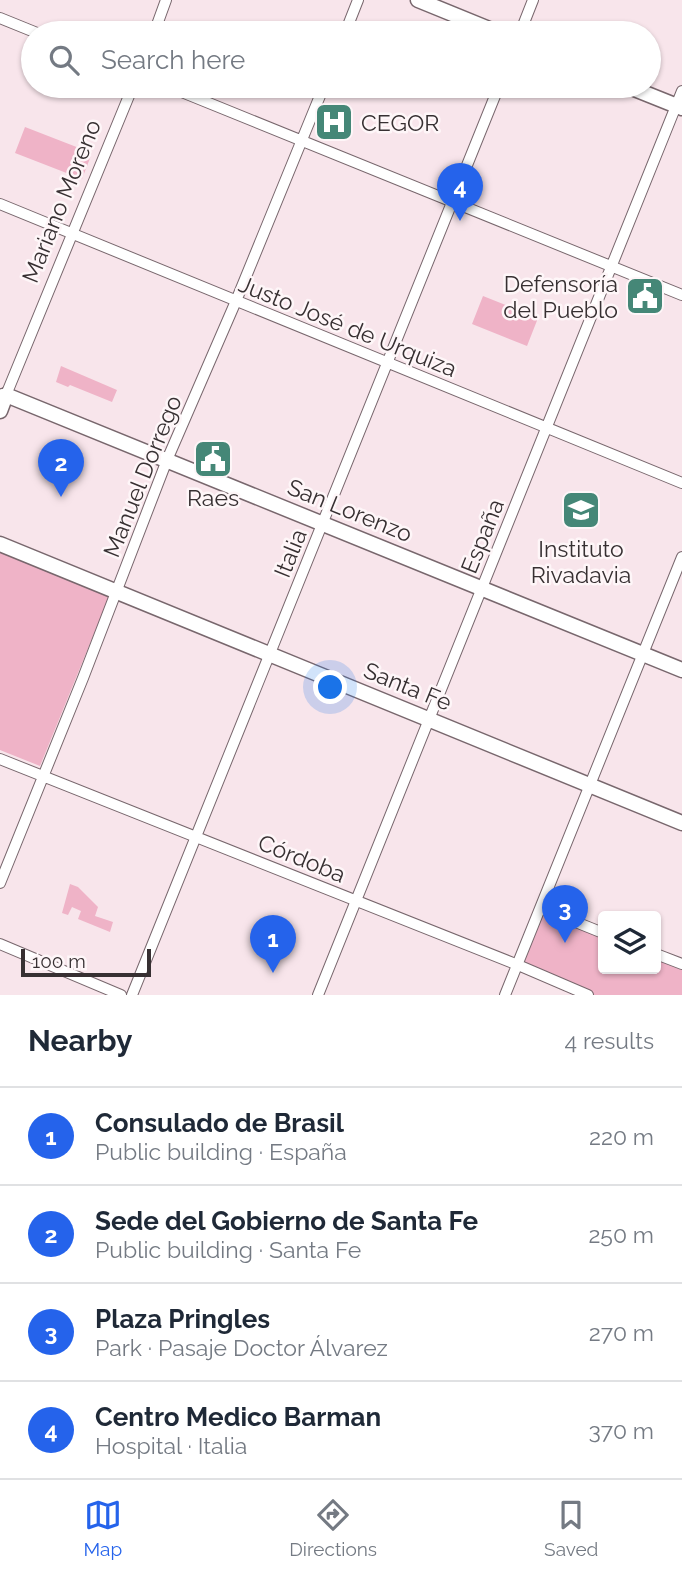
<!DOCTYPE html>
<html lang="en">
<head>
<meta charset="utf-8">
<style>
	:root { --surface:#fff; --page:#f6f6f7; --text:#1f2937; --muted:#747a83; --line:#e0e1e3; --accent:#2563eb }
	body { margin:0; font-family:Raleway,sans-serif; background:var(--page); color:var(--text) }
	.controls { position:absolute; right:21px; bottom:21px; display:grid; overflow:hidden; border-radius:7px; box-shadow:0 2px 5px #0004 }
	.controls button { width:63px; height:63px; display:grid; place-items:center; padding:0; border:0; border-bottom:2px solid var(--line); background:var(--surface); color:var(--text); font:35px sans-serif }
	.scale { position:absolute; left:21px; bottom:18px; width:130px; box-sizing:border-box; padding-left:7px; border:4px solid #373032; border-top:0; font-size:19px; line-height:24px; white-space:nowrap; color:#373032; -webkit-text-stroke:5px #fef6f8; paint-order:stroke }
	.you { position:absolute; left:331px; top:688px; width:24px; height:24px; margin:-18px; border:5px solid #fff; border-radius:50%; background:#1a73e8; box-shadow:0 0 0 10px #1a73e833 }
	.badge { display:grid; place-items:center; width:46px; height:46px; border-radius:50%; background:var(--accent); color:#fff; font-size:23px; font-weight:700 }
	.pin { position:absolute; translate:-50% -58px; filter:drop-shadow(0 2px 4px #0008) }
	.pin::after { content:''; position:absolute; top:37px; width:24px; height:21px; background:inherit; clip-path:polygon(0 0,100% 0,50% 100%) }
	.list { margin:0; padding:0; list-style:none }
	h2 { display:flex; justify-content:space-between; align-items:center; height:91px; margin:0; padding:0 28px; font-size:30px }
	h2 small { font-size:23px; font-weight:400; color:var(--muted) }
	.list li { display:grid; grid-template-columns:46px 1fr auto; gap:21px; align-items:center; box-sizing:border-box; height:98px; padding:0 28px; border-top:2px solid var(--line) }
	.list b { display:block; font-size:26px; white-space:nowrap }
	.list p { margin:0; font-size:23px; white-space:nowrap; color:var(--muted) }
	.list em { font-size:23px; font-style:normal; color:var(--muted) }
	.icon { flex:none; width:38px; height:38px; fill:none; stroke:currentColor; stroke-width:2; stroke-linecap:round; stroke-linejoin:round }
	.map { position:relative; flex:none; width:682px; height:995px; overflow:hidden }
	.search { position:absolute; background:var(--surface); box-shadow:0 2px 5px #0004; left:21px; right:21px; top:21px; height:77px; display:flex; align-items:center; gap:18px; box-sizing:border-box; padding:0 24px; border-radius:38px; color:var(--muted); font-size:26px }
	.sheet { height:483px; background:var(--surface) }
	nav { display:flex; justify-content:space-around; align-items:center; box-sizing:border-box; height:98px; border-top:2px solid var(--line); background:var(--surface); font-size:19px; color:var(--muted) }
	nav a { display:grid; justify-items:center; gap:4px }
	nav .on { color:var(--accent) }
	.map>svg:first-child { display:block }
	.green { fill:#efb3c7 }
	.lines { fill:none; stroke-linecap:round; stroke-linejoin:round }
	.minor-casing { stroke:#78676d; stroke-width:12 }
	.secondary-casing { stroke:#78676d; stroke-width:17 }
	.minor { stroke:#fff; stroke-width:10 }
	.secondary { stroke:#fff; stroke-width:14 }
	.labels { text-anchor:middle; dominant-baseline:central; stroke-width:5; stroke-linejoin:round; paint-order:stroke }
	.poi-label { font-size:23px; fill:#373032; stroke:#fef6f8 }
	.street-label { font-size:23px; fill:#373032; stroke:#fef6f8 }
</style>
</head>
<body>
<div class="map">
<svg width="682" height="995" viewBox="0 0 682 995">
	<rect width="100%" height="100%" fill="#f8e5eb"/>
	<path class="green" d="M 25,127 L 92,153 L 82,179 L 15,153 Z
		M 483,296 L 538,318 L 527,346 L 472,324 Z
		M 61,366 L 117,390 L 112,402 L 70,385 L 68,387 L 56,382 Z
		M 0,545 L 105,589 L 109,597 L 40,766 L 0,750 Z
		M 70,884 L 78,887 L 98,907 L 95,916 L 113,922 L 110,932 L 78,919 L 81,911 L 72,907 L 68,915 L 62,913 Z
		M 541,908 L 603,933 L 603,969 L 656,969 L 656,954 L 682,964 L 682,995 L 588,995 L 518,965 Z"/>
	<g class="lines">
		<defs>
			<path id="minor" d="M 0,18 L 37,33
				M 154,33 L 166,0
				M 345,33 L 358,0
				M 520,33 L 533,0
				M 167,86 L 682,295
				M 0,204 L 682,483
				M 2,394 L 6,395 L 133,86
				M 0,759 L 518,965 L 588,995
				M 0,883 L 83,678 L 167,460 L 236,301 L 324,86
				M 541,908 L 603,933
				M 0,944 L 121,995
				M 656,954 L 682,964
				M 132,995 L 499,86
				M 318,995 L 682,91
				M 505,995 L 682,557"/>
			<path id="secondary" d="M 418,0 L 499,33
				M 627,86 L 682,108
				M 0,411 L 6,395 L 682,670
				M 0,544 L 682,823"/>
		</defs>
		<use href="#minor" class="minor-casing"/>
		<use href="#secondary" class="secondary-casing"/>
		<use href="#minor" class="minor"/>
		<use href="#secondary" class="secondary"/>
	</g>
	<defs>
		<symbol id="hospital-square" viewBox="-11 -11 22 22"><rect x="-9" y="-9" width="18" height="18" rx="4" fill="#458777" stroke="#fef6f8"/><path d="M-5-5h3v3.5h4V-5h3V5h-3V1.5h-4V5h-3Z" fill="#fff"/></symbol>
		<symbol id="civic-square" viewBox="-11 -11 22 22"><rect x="-9" y="-9" width="18" height="18" rx="4" fill="#458777" stroke="#fef6f8"/><path d="M-.6-6.5H3V-4.5H.6V-3L4-1V1h2V6H-6V1h2V-1L-.6-3ZM-1.2 2.5V6h2.4V2.5Z" fill="#fff"/></symbol>
		<symbol id="school-square" viewBox="-11 -11 22 22"><rect x="-9" y="-9" width="18" height="18" rx="4" fill="#458777" stroke="#fef6f8"/><path d="M0-5L7-2L0 1L-7-2ZM-4 1L0 2.5L4 1V4Q0 6-4 4Z" fill="#fff"/></symbol>
	</defs>
	<g fill-rule="evenodd">
		<use href="#hospital-square" x="312" y="100" width="44" height="44"/>
		<use href="#civic-square" x="623" y="274" width="44" height="44"/>
		<use href="#civic-square" x="191" y="437" width="44" height="44"/>
		<use href="#school-square" x="559" y="488" width="44" height="44"/>
	</g>
	<g class="labels">
		<g class="poi-label">
			<text x="361" y="122" text-anchor="start">CEGOR</text>
			<text x="618" y="283" text-anchor="end">Defensoría<tspan x="618" dy="26">del Pueblo</tspan></text>
			<text x="213" y="497">Raes</text>
			<text x="581" y="548">Instituto<tspan x="581" dy="26">Rivadavia</tspan></text>
		</g>
		<g class="street-label">
			<text transform="translate(61 201) rotate(-68)">Mariano Moreno</text>
			<text transform="translate(348 326) rotate(22)">Justo José de Urquiza</text>
			<text transform="translate(142 476) rotate(-68)">Manuel Dorrego</text>
			<text transform="translate(350 510) rotate(22)">San Lorenzo</text>
			<text transform="translate(482 536) rotate(-68)">España</text>
			<text transform="translate(290 553) rotate(-68)">Italia</text>
			<text transform="translate(408 686) rotate(22)">Santa Fe</text>
			<text transform="translate(302 858) rotate(22)">Córdoba</text>
		</g>
	</g>
</svg>
<div class="controls">
<button><svg class="icon" aria-label="layers" viewBox="0 0 24 24"><path d="M12 4l9 5-9 5-9-5zM3 14l9 5 9-5"/></svg></button>
</div>
<div class="scale">100 m</div>
<div class="you"></div>
<div class="pin badge" style="left:273px;top:973px">1</div>
<div class="pin badge" style="left:61px;top:497px">2</div>
<div class="pin badge" style="left:565px;top:943px">3</div>
<div class="pin badge" style="left:460px;top:221px">4</div>
<div class="search"><svg class="icon" aria-label="search" viewBox="0 0 24 24"><circle cx="10" cy="10" r="6"/><path d="M15 15l6 6"/></svg>Search here</div>
</div>
<section class="sheet">
<h2>Nearby<small>4 results</small></h2>
<ul class="list">
<li><span class="badge">1</span><div><b>Consulado de Brasil</b><p>Public building · España</p></div><em>220 m</em></li>
<li><span class="badge">2</span><div><b>Sede del Gobierno de Santa Fe</b><p>Public building · Santa Fe</p></div><em>250 m</em></li>
<li><span class="badge">3</span><div><b>Plaza Pringles</b><p>Park · Pasaje Doctor Álvarez</p></div><em>270 m</em></li>
<li><span class="badge">4</span><div><b>Centro Medico Barman</b><p>Hospital · Italia</p></div><em>370 m</em></li>
</ul>
</section>
<nav>
<a class="on"><svg class="icon" aria-label="map" viewBox="0 0 24 24"><path d="M3 6l6-2 6 2 6-2v14l-6 2-6-2-6 2zM9 4v14M15 6v14"/></svg>Map</a>
<a><svg class="icon" aria-label="directions" viewBox="0 0 24 24"><path d="M12 3l9 9-9 9-9-9zM9 14v-3h6M13 9l2 2-2 2"/></svg>Directions</a>
<a><svg class="icon" aria-label="saved" viewBox="0 0 24 24"><path d="M7 4h10v16l-5-4-5 4z"/></svg>Saved</a>
</nav>
</body>
</html>
